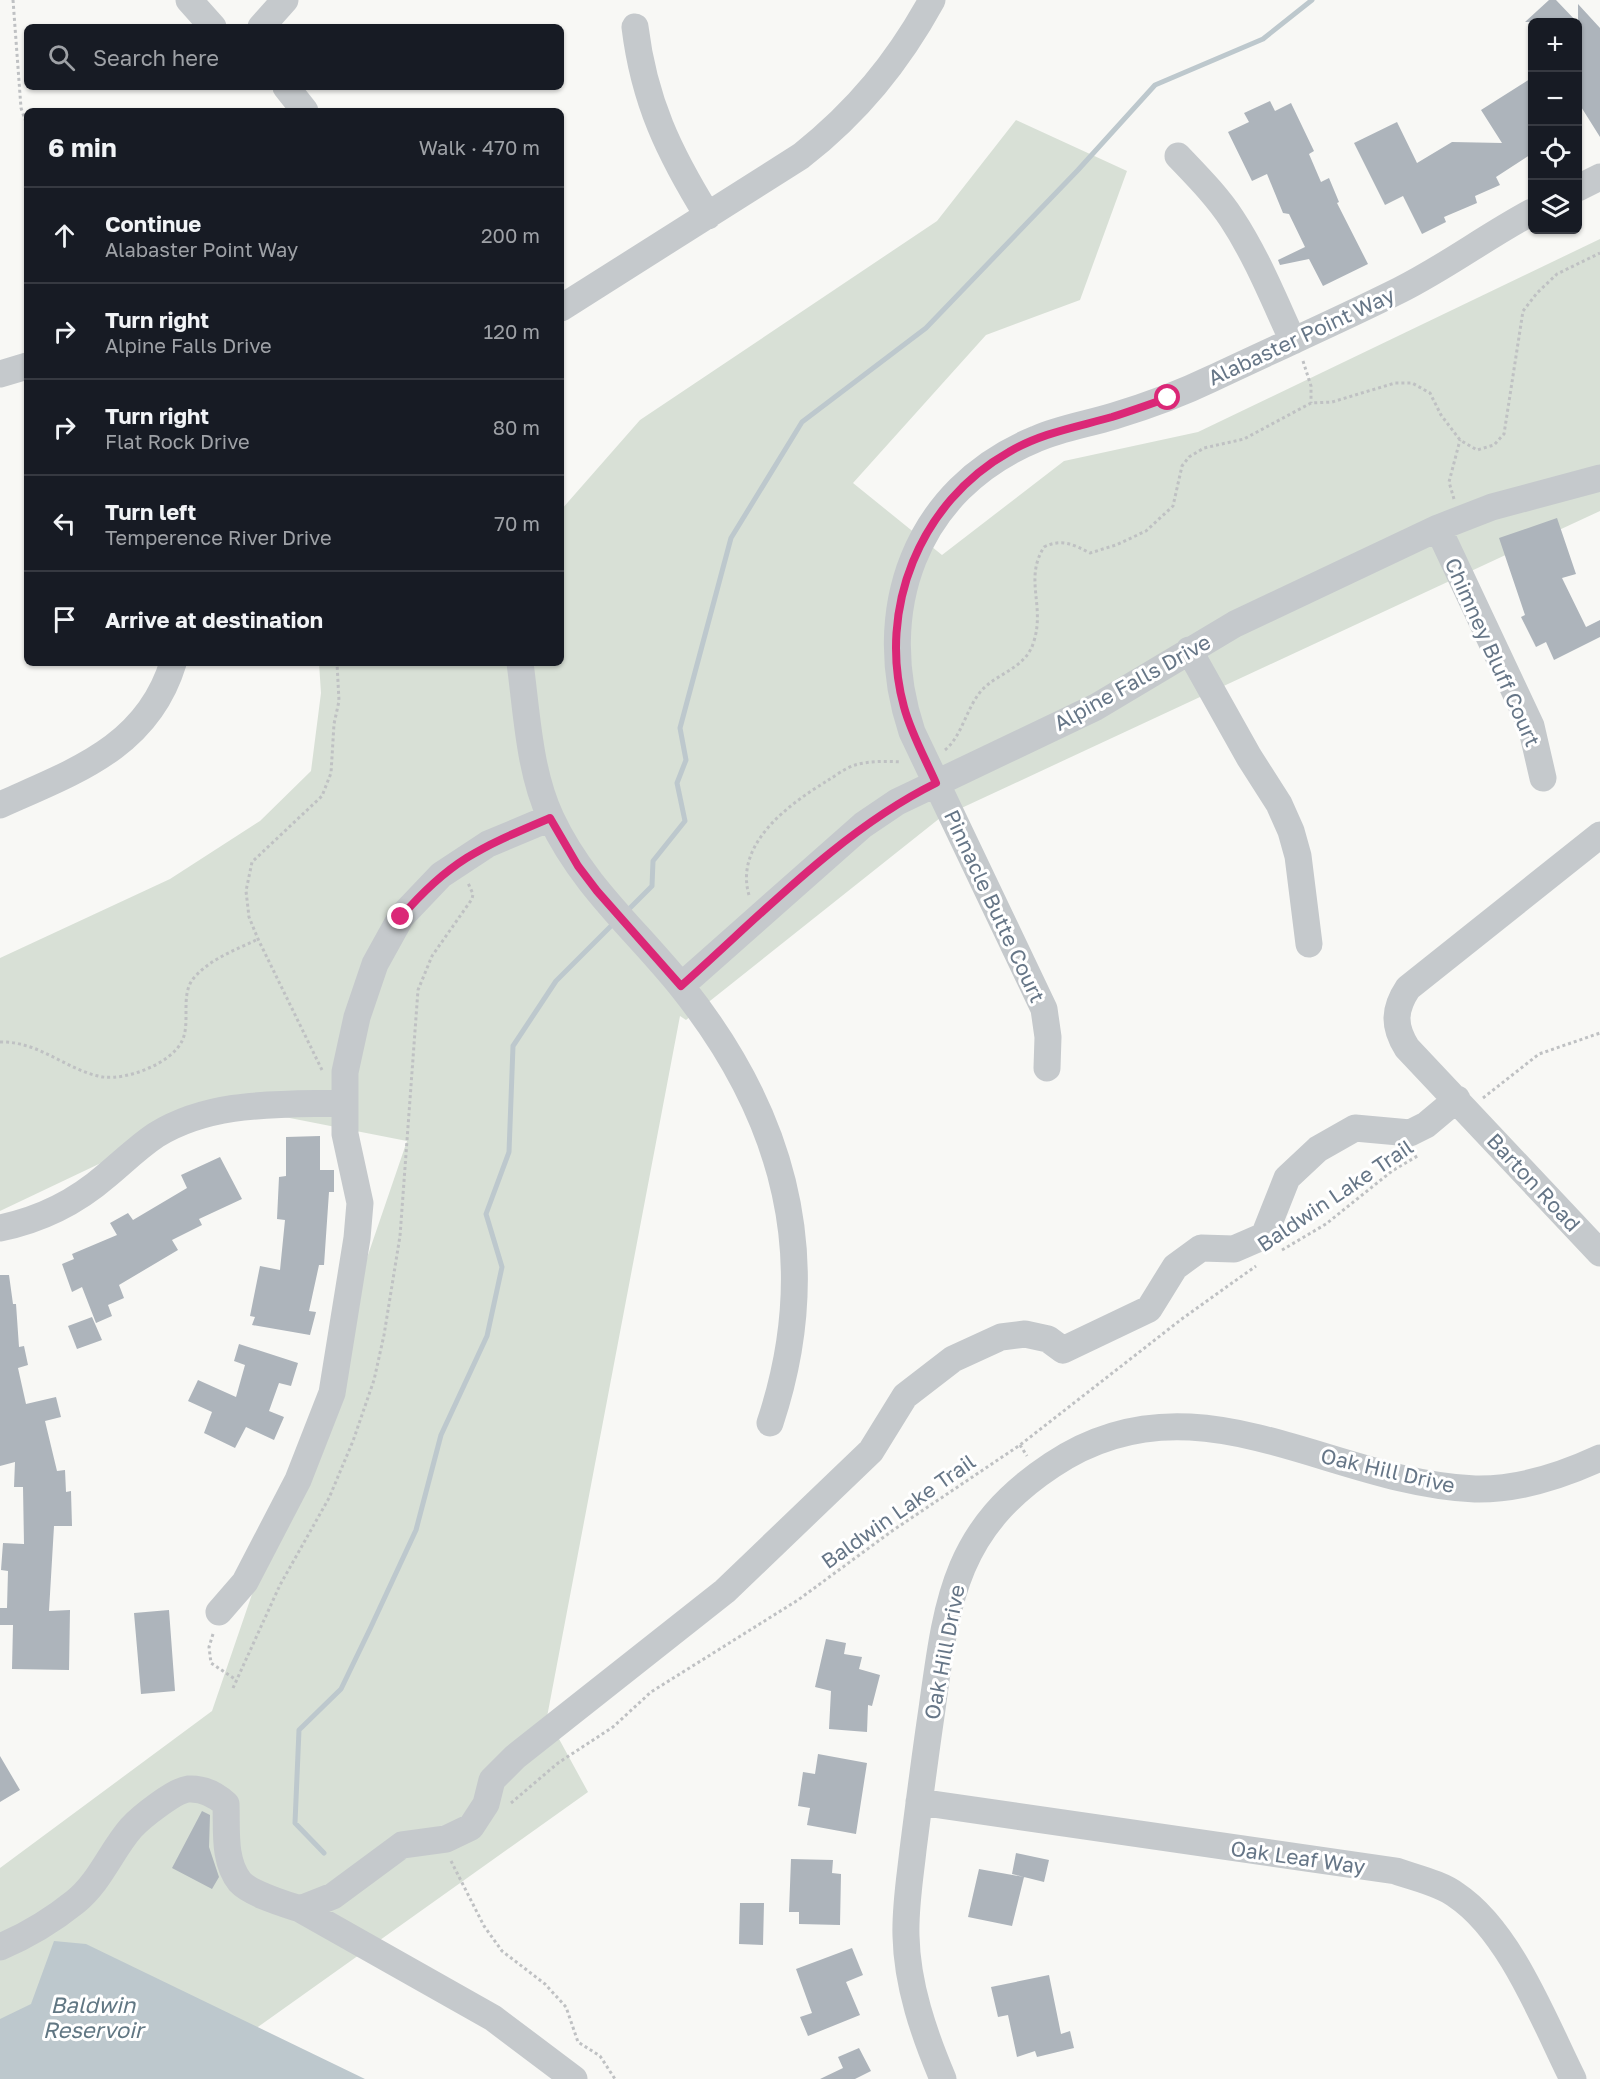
<!DOCTYPE html>
<html lang="en">
<head>
<meta charset="utf-8">
<style>
	:root { --surface:#171b24; --page:#242831; --text:#f1f3f6; --muted:#9ea1a6; --line:#363941 }
	body { margin:0; font-family:"Golos Text",sans-serif; background:var(--page); color:var(--text) }
	.controls { position:absolute; right:18px; top:18px; display:grid; overflow:hidden; border-radius:9px; box-shadow:0 2px 4px #0004 }
	.controls button { width:54px; height:54px; display:grid; place-items:center; padding:0; border:0; border-bottom:2px solid var(--line); background:var(--surface); color:var(--text); font:30px sans-serif }
	.stop { position:absolute; width:18px; height:18px; margin:-14px; border:4px solid #db2777; border-radius:50%; background:#fff }
	.stop.end { background:#db2777; border-color:#fff; box-shadow:0 2px 6px #0008 }
	.list { margin:0; padding:0; list-style:none }
	h2 { display:flex; justify-content:space-between; align-items:center; height:78px; margin:0; padding:0 24px; font-size:26px }
	h2 small { font-size:20px; font-weight:400; color:var(--muted) }
	.list li { display:grid; grid-template-columns:39px 1fr auto; gap:18px; align-items:center; box-sizing:border-box; height:96px; padding:0 24px; border-top:2px solid var(--line) }
	.list b { display:block; font-size:22px; white-space:nowrap }
	.list p { margin:0; font-size:20px; white-space:nowrap; color:var(--muted) }
	.list em { font-size:20px; font-style:normal; color:var(--muted) }
	.icon { flex:none; width:33px; height:33px; fill:none; stroke:currentColor; stroke-width:2; stroke-linecap:round; stroke-linejoin:round }
	.map { position:relative; flex:none; width:1600px; height:2079px; overflow:hidden }
	.search { position:absolute; background:var(--surface); box-shadow:0 2px 4px #0004; left:24px; top:24px; width:540px; height:66px; display:flex; align-items:center; gap:15px; box-sizing:border-box; padding:0 21px; border-radius:9px; color:var(--muted); font-size:22px }
	.panel { position:absolute; background:var(--surface); box-shadow:0 2px 4px #0004; left:24px; top:108px; width:540px; height:558px; border-radius:9px }
	.map>svg:first-child { display:block }
	.green { fill:#d8e0d6 }
	.water { fill:#bdc8cd }
	.lines { fill:none; stroke-linecap:round; stroke-linejoin:round }
	.stream { stroke:#bdc8cd; stroke-width:5 }
	.building { fill:#adb4bb }
	.path { stroke:#bfc1c3; stroke-width:3; stroke-dasharray:3 3; stroke-linecap:butt }
	.minor { stroke:#c5c9cc; stroke-width:27 }
	.route { stroke:#db2777; stroke-width:8 }
	.labels { text-anchor:middle; dominant-baseline:central; stroke-width:6; stroke-linejoin:round; paint-order:stroke }
	.street-label { font-size:21px; fill:#667687; stroke:#fff }
	.water-label { font-size:22px; font-style:italic; fill:#617783; stroke:#fff }
</style>
</head>
<body>
<div class="map">
<svg width="1600" height="2079" viewBox="0 0 1600 2079">
	<rect width="100%" height="100%" fill="#f8f8f5"/>
	<path class="green" d="M 1016,120 L 1127,171 L 1080,300 L 986,335 L 853,483 L 942,555 L 1064,461 L 1198,432 L 1600,239 L 1600,511 L 940,818 L 686,1020 L 680,1016 L 547,1717 L 588,1792 L 185,2079 L 0,2079 L 0,1868 L 212,1711 L 407,1141 L 223,1105 L 0,1211 L 0,958 L 170,879 L 260,821 L 311,771 L 321,693 L 319,663 L 561,663 L 561,510 L 640,420 L 937,221 Z"/>
	<path class="water" d="M 54,1941 L 86,1944 L 365,2079 L 0,2079 L 0,2019 L 31,2004 Z"/>
	<g class="lines">
		<path class="stream" d="M 626,912 L 652,886 L 653,861 L 685,821 L 677,783 L 686,760 L 680,728 L 731,538 L 802,422 L 926,328 L 1078,170 L 1155,85 L 1263,39 L 1312,0
			M 324,1853 L 295,1823 L 299,1730 L 341,1689 L 370,1629 L 416,1530 L 441,1435 L 487,1336 L 502,1267 L 486,1214 L 509,1152 L 513,1046 L 556,981 L 615,922"/>
	</g>
	<path class="building" d="M 1549,0 L 1556,0 L 1577,22 L 1525,22 Z
		M 1578,4 L 1600,28 L 1600,137 L 1578,102 Z
		M 1533,77 L 1533,153 L 1496,177 L 1500,185 L 1475,196 L 1477,203 L 1444,217 L 1446,222 L 1422,234 L 1403,196 L 1385,205 L 1354,143 L 1397,122 L 1417,163 L 1452,142 L 1502,143 L 1481,110 Z
		M 1270,101 L 1275,111 L 1291,103 L 1314,151 L 1309,154 L 1321,182 L 1329,178 L 1339,202 L 1337,203 L 1368,264 L 1323,286 L 1309,259 L 1280,265 L 1278,260 L 1305,247 L 1289,214 L 1283,213 L 1267,174 L 1252,181 L 1228,132 L 1249,122 L 1244,113 Z
		M 1557,518 L 1576,574 L 1562,578 L 1586,627 L 1600,620 L 1600,637 L 1554,660 L 1546,642 L 1536,647 L 1521,617 L 1525,615 L 1499,538 Z
		M 320,1136 L 320,1170 L 334,1170 L 334,1192 L 329,1192 L 324,1265 L 319,1265 L 309,1311 L 316,1312 L 310,1335 L 252,1325 L 255,1317 L 250,1316 L 260,1266 L 280,1270 L 285,1220 L 277,1219 L 279,1177 L 286,1176 L 286,1137 Z
		M 220,1157 L 242,1199 L 199,1219 L 202,1225 L 172,1240 L 178,1250 L 119,1285 L 124,1298 L 108,1305 L 112,1316 L 96,1323 L 82,1287 L 72,1292 L 62,1264 L 74,1259 L 72,1254 L 117,1235 L 110,1223 L 128,1213 L 133,1220 L 187,1188 L 181,1175 Z
		M 0,1275 L 9,1275 L 13,1304 L 16,1304 L 19,1347 L 24,1346 L 28,1365 L 18,1368 L 26,1404 L 56,1397 L 61,1417 L 45,1421 L 57,1471 L 65,1470 L 66,1492 L 71,1491 L 72,1526 L 54,1526 L 49,1611 L 70,1610 L 69,1670 L 12,1669 L 13,1625 L 0,1625 L 0,1608 L 7,1608 L 8,1571 L 1,1570 L 3,1543 L 24,1544 L 23,1487 L 14,1487 L 15,1462 L 0,1466 Z
		M 92,1317 L 102,1340 L 77,1349 L 68,1326 Z
		M 239,1344 L 298,1363 L 291,1386 L 279,1383 L 269,1411 L 284,1417 L 274,1440 L 246,1427 L 235,1448 L 204,1433 L 212,1412 L 188,1401 L 198,1380 L 236,1397 L 245,1365 L 234,1361 Z
		M 169,1610 L 175,1691 L 141,1694 L 134,1613 Z
		M 826,1639 L 846,1643 L 844,1654 L 862,1657 L 859,1669 L 880,1675 L 872,1706 L 868,1705 L 867,1732 L 829,1729 L 831,1691 L 815,1687 Z
		M 818,1754 L 867,1763 L 856,1834 L 807,1825 L 810,1808 L 798,1806 L 803,1772 L 815,1774 Z
		M 0,1756 L 20,1790 L 0,1802 Z
		M 202,1811 L 210,1815 L 209,1847 L 219,1877 L 212,1889 L 172,1868 Z
		M 1016,1853 L 1049,1860 L 1044,1882 L 1012,1874 Z
		M 791,1859 L 833,1860 L 832,1873 L 841,1874 L 840,1925 L 799,1924 L 799,1912 L 789,1912 Z
		M 979,1869 L 1024,1877 L 1012,1926 L 968,1917 Z
		M 740,1903 L 764,1903 L 763,1945 L 739,1944 Z
		M 852,1948 L 863,1975 L 846,1982 L 860,2015 L 808,2036 L 800,2017 L 812,2013 L 796,1969 Z
		M 1049,1975 L 1061,2034 L 1070,2031 L 1074,2048 L 1037,2057 L 1035,2051 L 1017,2057 L 1008,2015 L 998,2017 L 991,1987 Z
		M 859,2048 L 871,2071 L 855,2079 L 820,2079 L 843,2068 L 838,2057 Z"/>
	<g class="lines">
		<path class="path" d="M 13,0 L 21,108 L 27,125
			M 1303,361 L 1311,386 L 1311,403
			M 1454,499 L 1449,482 L 1460,440
			M 945,750 C 962,736 966,709 981,691 C 998,672 1026,669 1034,641 C 1045,605 1024,579 1044,547 C 1062,538 1074,545 1090,553 L 1116,545 L 1146,531 L 1173,506 L 1182,466 L 1189,457 L 1204,448 L 1244,439 L 1311,403 L 1332,402 L 1395,383 L 1412,383 L 1430,393 L 1441,415 L 1460,440 L 1477,450 L 1494,445 L 1504,434 L 1523,311 L 1537,293 L 1557,274 L 1600,253
			M 749,895 C 734,844 789,804 827,781 C 835,776 845,768 855,765 C 869,761 886,761 901,762
			M 0,1042 C 40,1041 67,1071 103,1077 C 127,1080 171,1064 182,1041 C 191,1023 180,996 193,979 C 209,959 236,950 258,939
			M 322,1070 L 258,939 L 249,917 L 246,891 L 252,862 L 322,796 L 331,773 L 334,724 L 339,701 L 337,663
			M 1483,1098 L 1539,1054 L 1600,1033
			M 1282,1250 L 1326,1224 L 1392,1171 L 1419,1155
			M 1020,1445 L 1027,1456
			M 213,1634 L 209,1647 L 211,1663 L 235,1679
			M 233,1688 L 280,1585 L 329,1498 L 353,1441 L 374,1380 L 384,1335 L 400,1236 L 418,990 L 432,956 L 472,899 L 473,894 L 468,883
			M 511,1803 L 558,1763 L 613,1727 L 651,1692 L 798,1600 L 892,1531 L 1020,1445 L 1183,1318 L 1256,1266
			M 451,1861 L 484,1926 L 502,1951 L 545,1984 L 566,2007 L 578,2042 L 600,2056 L 615,2079"/>
		<path class="minor" d="M 189,0 L 213,27
			M 261,27 L 285,0
			M 635,27 C 644,101 669,153 708,216
			M 286,87 L 305,111
			M 1178,156 C 1197,176 1217,196 1232,219 C 1257,257 1274,300 1293,341
			M 1578,188 L 1600,177
			M 561,308 L 801,156 C 857,112 898,62 932,0
			M 0,374 L 27,366
			M 1438,528 L 1531,726 L 1543,778
			M 1189,650 L 1249,757 L 1279,804 L 1291,831 L 1298,856 L 1309,944
			M 520,663 C 527,714 529,771 551,818 C 582,885 636,930 681,986 C 786,1117 824,1261 770,1423
			M 0,805 C 73,772 147,748 173,663
			M 1600,835 L 1408,988 C 1394,1009 1393,1026 1407,1048 L 1600,1253
			M 681,986 L 863,825 L 897,802 L 1096,707 L 1235,624 L 1438,528 L 1492,507 L 1600,478
			M 1047,1068 L 1048,1037 L 1044,1009 L 912,732 C 872,612 914,489 1036,439 C 1061,428 1088,424 1114,416 C 1147,406 1180,394 1211,379 C 1274,349 1338,321 1400,290 C 1446,267 1487,236 1532,212
			M 0,1228 C 39,1220 76,1202 106,1176 C 123,1162 138,1147 156,1135 C 213,1100 280,1105 344,1103
			M 219,1612 L 245,1582 L 298,1480 L 332,1393 L 357,1238 L 360,1203 L 345,1134 L 345,1072 L 357,1017 L 375,964 L 401,917 L 441,875 L 488,844 L 550,818
			M 919,1802 L 1396,1871 C 1415,1878 1440,1883 1456,1895 C 1510,1931 1544,2021 1573,2079
			M 300,1909 L 493,2018 L 574,2079
			M 0,1947 C 26,1936 54,1919 75,1902 C 100,1882 111,1851 131,1828 C 141,1817 174,1791 188,1789 C 203,1788 216,1795 226,1804 C 227,1829 223,1861 240,1882 C 251,1894 285,1904 300,1909 L 333,1896 L 402,1845 L 446,1839 L 471,1827 L 486,1804 L 492,1780 L 515,1757 L 725,1591 L 871,1451 L 905,1396 L 953,1359 L 1001,1337 L 1025,1334 L 1048,1339 L 1063,1350 L 1149,1309 L 1175,1267 L 1201,1248 L 1234,1249 L 1264,1236 L 1287,1178 L 1318,1149 L 1355,1128 L 1410,1133 L 1426,1125 L 1457,1099
			M 943,2079 C 924,2034 907,1985 906,1936 C 905,1907 910,1878 913,1850 C 919,1803 925,1756 932,1709 C 947,1601 954,1530 1052,1465 C 1195,1369 1328,1483 1475,1489 C 1519,1490 1561,1476 1600,1458"/>
	</g>
	<g class="lines">
		<path class="route" d="M 401,917 C 451,859 482,847 550,818 L 578,866 L 597,891 L 681,986 C 761,915 841,830 936,783 C 925,758 911,733 904,707 C 877,609 920,502 1009,452 C 1041,433 1077,427 1112,417 C 1131,411 1150,404 1168,398"/>
	</g>
	<g class="labels">
		<g class="street-label">
			<text transform="translate(1301 336) rotate(-25)">Alabaster Point Way</text>
			<text transform="translate(1493 652) rotate(66)">Chimney Bluff Court</text>
			<text transform="translate(1132 682) rotate(-29)">Alpine Falls Drive</text>
			<text transform="translate(995 906) rotate(65)">Pinnacle Butte Court</text>
			<text transform="translate(1534 1182) rotate(47)">Barton Road</text>
			<text transform="translate(1335 1195) rotate(-34)">Baldwin Lake Trail</text>
			<text transform="translate(1388 1470) rotate(13)">Oak Hill Drive</text>
			<text transform="translate(898 1511) rotate(-35)">Baldwin Lake Trail</text>
			<text transform="translate(944 1652) rotate(-79)">Oak Hill Drive</text>
			<text transform="translate(1298 1857) rotate(8)">Oak Leaf Way</text>
		</g>
		<g class="water-label">
			<text x="93" y="2004">Baldwin<tspan x="93" dy="25">Reservoir</tspan></text>
		</g>
	</g>
</svg>
<div class="controls">
<button>+</button>
<button>−</button>
<button><svg class="icon" aria-label="locate" viewBox="0 0 24 24"><circle cx="12" cy="12" r="6"/><path d="M12 2v4M12 18v4M2 12h4M18 12h4"/></svg></button>
<button><svg class="icon" aria-label="layers" viewBox="0 0 24 24"><path d="M12 4l9 5-9 5-9-5zM3 14l9 5 9-5"/></svg></button>
</div>
<div class="stop" style="left:1168px;top:398px"></div>
<div class="stop end" style="left:401px;top:917px"></div>
<div class="search"><svg class="icon" aria-label="search" viewBox="0 0 24 24"><circle cx="10" cy="10" r="6"/><path d="M15 15l6 6"/></svg>Search here</div>
<section class="panel">
<h2>6 min<small>Walk · 470 m</small></h2>
<ul class="list">
<li><svg class="icon" aria-label="ahead" viewBox="0 0 24 24"><path d="M12 20V5M6 11l6-6 6 6"/></svg><div><b>Continue</b><p>Alabaster Point Way</p></div><em>200 m</em></li>
<li><svg class="icon" aria-label="right" viewBox="0 0 24 24"><path d="M7 20v-9h11M14 6l5 5-5 5"/></svg><div><b>Turn right</b><p>Alpine Falls Drive</p></div><em>120 m</em></li>
<li><svg class="icon" aria-label="right" viewBox="0 0 24 24"><path d="M7 20v-9h11M14 6l5 5-5 5"/></svg><div><b>Turn right</b><p>Flat Rock Drive</p></div><em>80 m</em></li>
<li><svg class="icon" aria-label="left" viewBox="0 0 24 24"><path d="M17 20v-9H6M10 6l-5 5 5 5"/></svg><div><b>Turn left</b><p>Temperence River Drive</p></div><em>70 m</em></li>
<li><svg class="icon" aria-label="arrive" viewBox="0 0 24 24"><path d="M6 21V4h12l-3 4 3 4H6"/></svg><div><b>Arrive at destination</b></div></li>
</ul>
</section>
</div>
</body>
</html>
